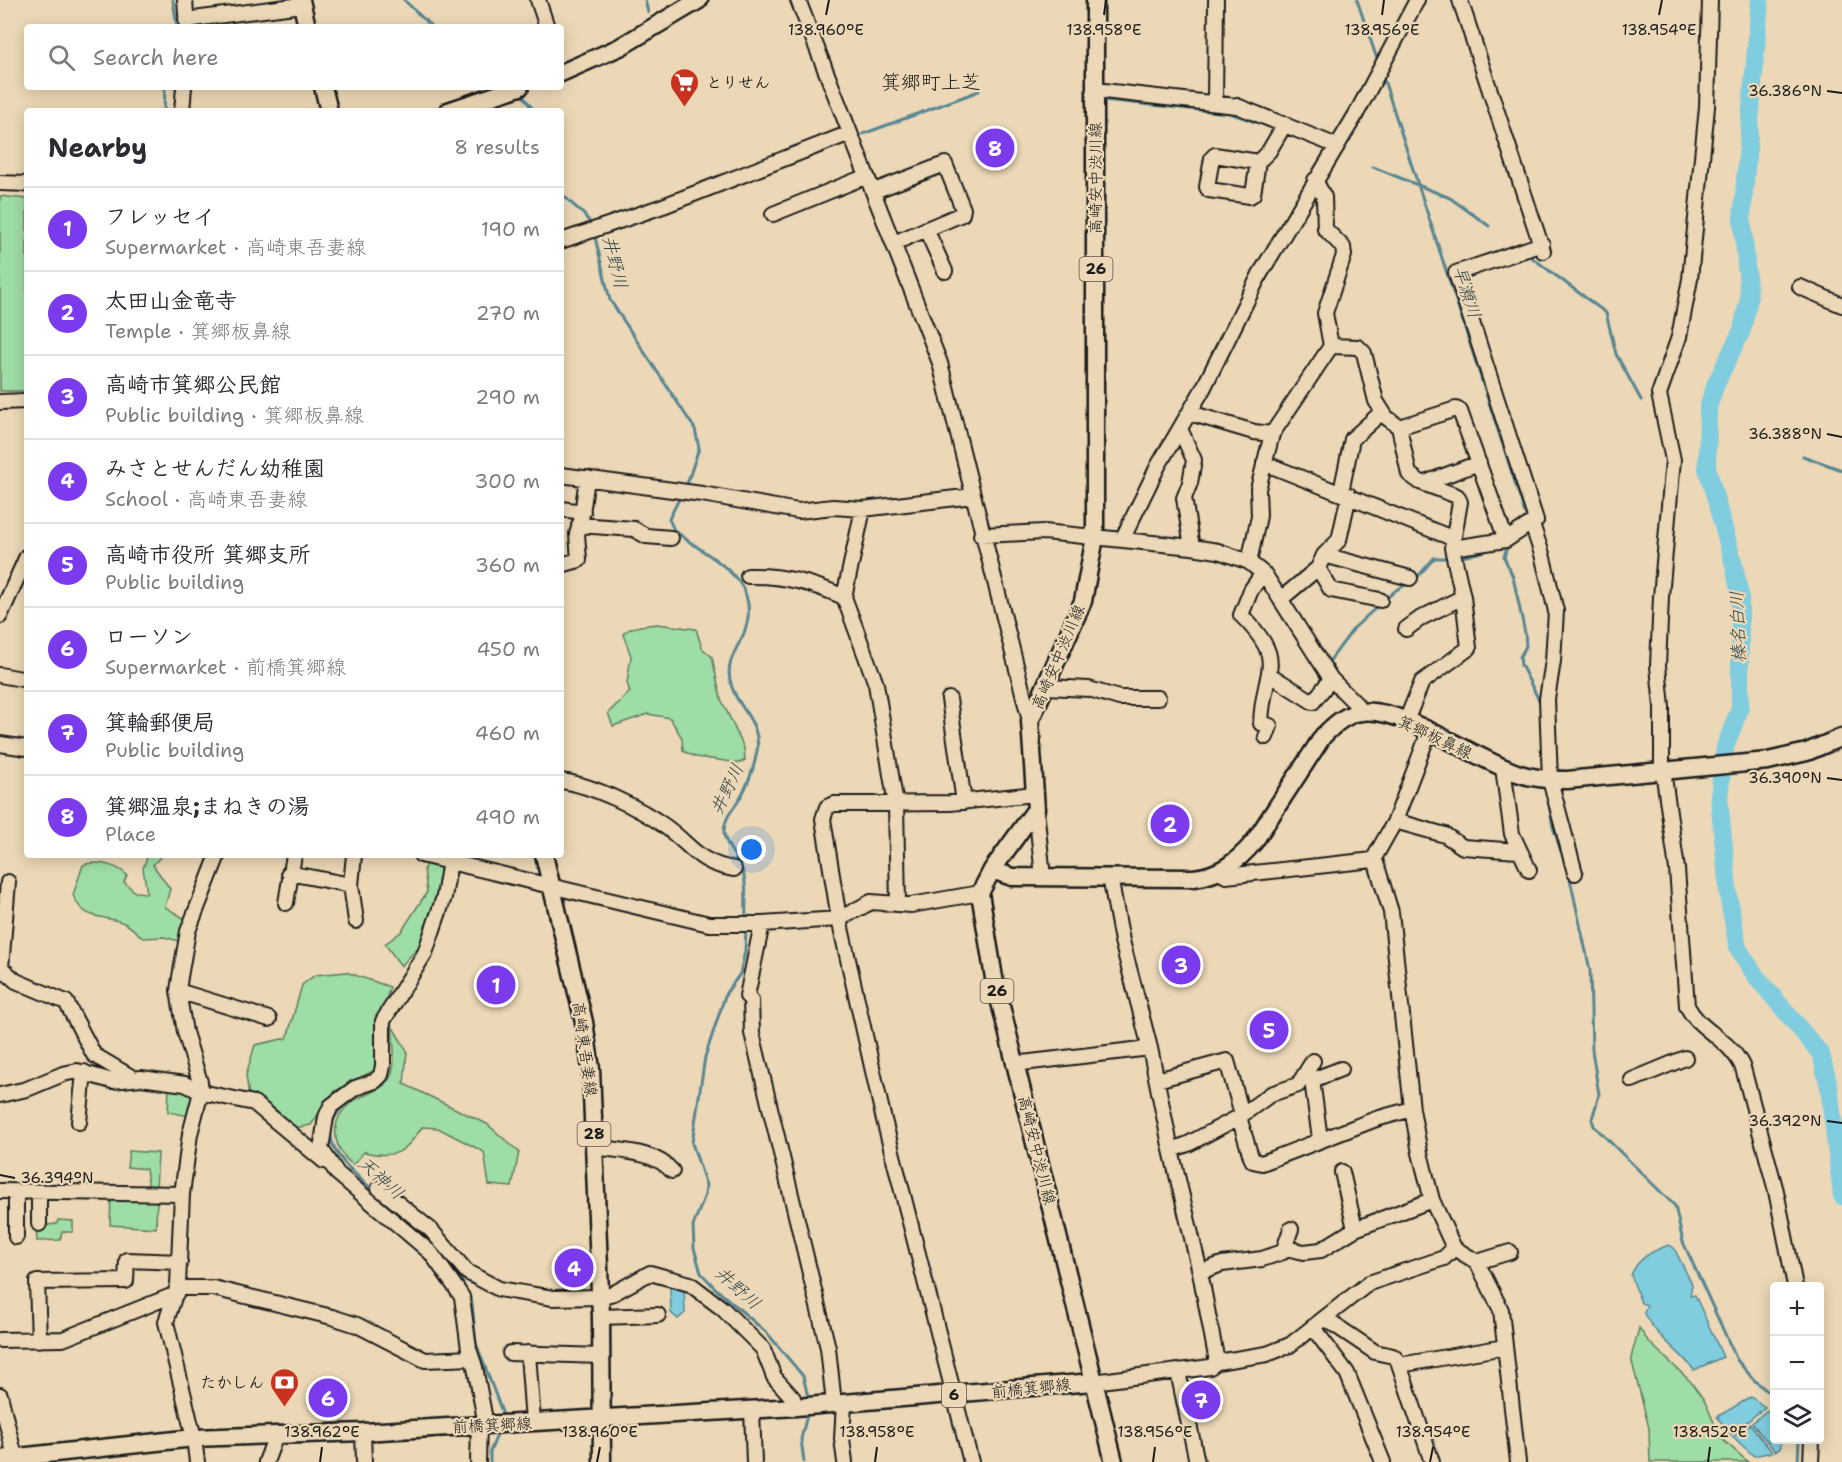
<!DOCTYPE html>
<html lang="en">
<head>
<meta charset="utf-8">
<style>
	:root { --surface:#fff; --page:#f2f2f3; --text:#2b2b33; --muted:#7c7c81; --line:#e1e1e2; --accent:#7c3aed }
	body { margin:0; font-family:"Shantell Sans","Klee One",sans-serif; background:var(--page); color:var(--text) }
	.controls { position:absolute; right:18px; bottom:18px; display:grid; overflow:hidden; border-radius:6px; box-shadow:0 3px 15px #0003 }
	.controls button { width:54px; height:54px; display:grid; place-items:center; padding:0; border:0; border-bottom:2px solid var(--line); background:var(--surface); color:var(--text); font:30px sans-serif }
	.you { position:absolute; left:752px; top:850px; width:21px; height:21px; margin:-15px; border:4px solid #fff; border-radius:50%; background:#1a73e8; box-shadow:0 0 0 9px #1a73e833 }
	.badge { display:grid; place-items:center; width:39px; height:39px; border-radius:50%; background:var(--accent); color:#fff; font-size:20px; font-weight:700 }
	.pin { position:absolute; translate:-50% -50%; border:3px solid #fff; box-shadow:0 2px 6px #0006 }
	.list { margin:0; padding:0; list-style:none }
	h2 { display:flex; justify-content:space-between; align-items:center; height:78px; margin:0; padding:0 24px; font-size:26px }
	h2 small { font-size:20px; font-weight:400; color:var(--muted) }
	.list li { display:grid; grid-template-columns:39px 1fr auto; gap:18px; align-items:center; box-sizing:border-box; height:84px; padding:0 24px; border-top:2px solid var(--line) }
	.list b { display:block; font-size:22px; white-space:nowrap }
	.list p { margin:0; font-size:20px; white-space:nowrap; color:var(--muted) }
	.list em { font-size:20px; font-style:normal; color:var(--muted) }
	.icon { flex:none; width:33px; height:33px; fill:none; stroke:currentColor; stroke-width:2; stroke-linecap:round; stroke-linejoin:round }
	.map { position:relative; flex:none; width:1842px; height:1462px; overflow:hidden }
	.search { position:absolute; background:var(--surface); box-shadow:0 3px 15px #0003; left:24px; top:24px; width:540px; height:66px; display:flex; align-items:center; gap:15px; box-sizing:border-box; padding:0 21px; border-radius:6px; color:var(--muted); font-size:22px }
	.panel { position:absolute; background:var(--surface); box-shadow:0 3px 15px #0003; left:24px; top:108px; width:540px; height:750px; border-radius:6px }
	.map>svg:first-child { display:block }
	.green { fill:#9edda5; stroke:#5d7c60; stroke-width:1.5 }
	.water { fill:#80cde0; stroke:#588692; stroke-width:1.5 }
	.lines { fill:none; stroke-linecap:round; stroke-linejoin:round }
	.stream { stroke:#588692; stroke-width:3 }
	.river { stroke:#80cde0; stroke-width:18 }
	.minor-casing { stroke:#1c1c1c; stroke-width:18 }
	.major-casing { stroke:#1c1c1c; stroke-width:21 }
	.minor { stroke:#ecd8b6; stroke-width:14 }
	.major { stroke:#ecd8b6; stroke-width:16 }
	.ticks { fill:none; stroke:#1c1c1c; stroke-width:2 }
	.labels { text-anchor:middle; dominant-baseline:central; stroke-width:4.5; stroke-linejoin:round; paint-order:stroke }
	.shield { fill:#ecd8b6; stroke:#5a544a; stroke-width:1.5 }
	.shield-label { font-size:15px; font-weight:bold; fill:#1c1c1c }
	.poi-label { font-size:16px; font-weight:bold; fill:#1c1c1c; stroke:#ecd8b6; text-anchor:start }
	.street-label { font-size:16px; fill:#1c1c1c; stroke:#ecd8b6 }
	.water-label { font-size:18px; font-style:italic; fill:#35484d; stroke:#ecd8b6 }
	.quarter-label { font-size:20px; fill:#1c1c1c; stroke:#ecd8b6 }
	.ticks-label { font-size:15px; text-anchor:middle; fill:#1c1c1c; stroke:#ecd8b6; stroke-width:4.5; stroke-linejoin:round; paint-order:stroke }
</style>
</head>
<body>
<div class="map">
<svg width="1842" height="1462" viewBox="0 0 1842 1462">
	<rect width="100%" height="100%" fill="#ecd8b6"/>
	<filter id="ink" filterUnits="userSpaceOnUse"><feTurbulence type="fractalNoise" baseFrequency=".0167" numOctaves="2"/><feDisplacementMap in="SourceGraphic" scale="12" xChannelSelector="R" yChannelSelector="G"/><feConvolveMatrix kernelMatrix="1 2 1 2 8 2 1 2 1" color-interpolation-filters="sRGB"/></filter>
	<g filter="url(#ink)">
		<path class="green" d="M 0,196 L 27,199 L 27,391 L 0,391 Z
			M 657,624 L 696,629 L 702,648 L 712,657 L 721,699 L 744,748 L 745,760 L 740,763 L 696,757 L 683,751 L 682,738 L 670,718 L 648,714 L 613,726 L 608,713 L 630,692 L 627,683 L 631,656 L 623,634 C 631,625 646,626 657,624 Z
			M 148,855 L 162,855 L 153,865 L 170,889 L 165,907 L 194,924 L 187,943 L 164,937 L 143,938 C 137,933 131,926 124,923 C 101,914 84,922 73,895 L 83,865 C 96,860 117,865 127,875 L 124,882 L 135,892 L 147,893 L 143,868 Z
			M 426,863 L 444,869 L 426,939 L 401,966 L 385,944 L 401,932 L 427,892 L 424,869 Z
			M 346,972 L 390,987 L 377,1028 L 379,1057 L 375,1070 L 335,1091 L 311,1125 L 295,1128 L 274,1108 L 249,1096 L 246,1075 L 255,1045 L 287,1038 L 302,985 L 315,975 Z
			M 392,1026 L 407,1051 L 404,1084 L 487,1124 L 519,1152 L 512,1187 L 489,1185 L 484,1152 L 438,1128 L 422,1127 C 405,1153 396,1159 364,1152 L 353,1165 C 332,1148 328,1120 352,1102 C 364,1093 379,1093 388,1081 C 398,1067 393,1042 392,1026 Z
			M 169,1086 L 195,1094 L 189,1116 L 168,1112 Z
			M 129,1151 L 158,1153 L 156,1189 L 149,1189 L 146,1169 L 127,1167 Z
			M 111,1196 L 157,1197 L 156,1228 L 110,1225 Z
			M 58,1220 L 73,1221 L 73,1232 L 62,1232 L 60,1240 L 37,1241 L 36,1226 L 57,1224 Z
			M 1639,1328 L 1648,1341 L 1691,1382 L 1704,1400 L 1721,1438 L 1748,1462 L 1650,1462 L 1649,1428 L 1631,1358 Z"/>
		<path class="water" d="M 1669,1245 L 1674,1248 L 1692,1284 L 1690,1296 L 1695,1295 L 1723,1357 L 1694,1370 C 1679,1350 1655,1336 1644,1313 L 1647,1305 L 1641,1303 L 1631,1275 C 1638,1258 1652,1251 1669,1245 Z
			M 670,1286 L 684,1286 L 685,1313 L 678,1319 L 671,1313 Z
			M 1751,1397 L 1765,1407 L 1731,1435 L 1717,1417 Z
			M 1767,1410 L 1774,1419 L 1774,1440 L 1782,1440 L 1780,1449 L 1775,1451 L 1752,1423 Z
			M 1750,1424 L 1772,1452 L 1754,1456 L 1733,1437 Z"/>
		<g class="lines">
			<path class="stream" d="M 173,0 L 177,27
				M 404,0 L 432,27
				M 645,0 L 648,12
				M 1357,0 L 1377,59
				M 1383,77 L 1526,516
				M 521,93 L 534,111
				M 1103,100 L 1229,113 L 1274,128
				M 164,111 L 165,87
				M 863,134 L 979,91
				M 1373,167 L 1450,198 L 1489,226
				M 561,192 C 570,205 586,212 592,227
				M 633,224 L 641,221
				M 594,233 L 610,300 L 695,429 L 699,448 L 686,487
				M 1527,254 L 1606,313 L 1616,354 L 1641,400
				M 1803,456 L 1842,470
				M 681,495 L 669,519 L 674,530 C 708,559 765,577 744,633 C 737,649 726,662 730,680 C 735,707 762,721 757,751 C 754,768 749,783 740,798 C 734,809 725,816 724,830 C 723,841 736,857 741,867 C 748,882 745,904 746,921
				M 1507,547 L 1504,557 L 1513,577 L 1525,633 L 1526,646 L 1520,657 L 1521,665 L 1542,706
				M 1459,558 L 1511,544
				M 1415,580 L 1434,558 L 1450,558
				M 1385,600 L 1396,590 L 1410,583
				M 1328,663 L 1354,628 L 1380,604
				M 1547,794 L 1553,827 L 1570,879 L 1590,970 L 1592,1050 L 1599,1095 L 1592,1119 L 1594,1126 L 1675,1206 L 1683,1242 L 1737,1360 L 1754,1380 L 1774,1397
				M 452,889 L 457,869
				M 746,928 L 745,951 L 740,974 L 726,993 L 705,1057 L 692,1143 L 706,1185 L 705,1195 L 693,1226 L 694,1248 L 701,1273 L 717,1290 L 767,1333 L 803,1376 L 809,1401
				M 346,1103 C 309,1138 347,1167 374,1191
				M 406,1219 L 424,1234 L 462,1281 L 472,1303 L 476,1343 L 502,1412 L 501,1417
				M 490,1462 L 490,1452 L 499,1430
				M 804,1462 L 801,1439 L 808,1411
				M 1798,1462 L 1799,1440"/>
			<path class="river" d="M 1760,0 L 1742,218 L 1749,298 L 1742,330 L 1716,383 L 1708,408 L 1707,468 L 1734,565 L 1740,595 L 1740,708 L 1725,747 L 1719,797 L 1729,900 L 1738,948 L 1755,975 L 1821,1054 L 1829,1087 L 1842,1196"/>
			<defs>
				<path id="minor" d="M 185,0 L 187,27
					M 538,0 L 547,27
					M 798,0 L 940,363 L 1030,721
					M 1460,0 L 1543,251
					M 1710,0 L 1707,107 L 1690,279 L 1679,337 L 1659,394 L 1673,460 L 1661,597 L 1658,666 L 1662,707 L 1662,763 L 1677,869 L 1687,1006 C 1701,1033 1730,1038 1743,1068 L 1776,1191 L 1795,1286
					M 186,20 L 302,5
					M 1095,90 L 1237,106 L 1337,146
					M 1215,103 L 1216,0
					M 182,111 L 184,87
					M 1258,162 L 1215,155 L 1212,158 L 1207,187 L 1209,190 L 1250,196 L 1253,194 L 1258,162 L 1269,151 L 1285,124
					M 0,183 L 27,184
					M 874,191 L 945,164 L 963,209 L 962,214 L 894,243
					M 773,214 L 867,176
					M 926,229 L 945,271
					M 561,241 L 663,206 L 850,133
					M 1800,287 L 1842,305
					M 1331,346 L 1358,347 L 1364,353 L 1376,401 L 1386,417 L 1399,427 L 1409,474 L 1420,482 L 1457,496 L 1460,502 L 1452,548 L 1463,597 L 1469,648 L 1422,682 L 1406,721
					M 0,402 L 27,401
					M 1190,413 L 1254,432 L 1272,434
					M 1399,427 L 1456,409 L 1460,411 L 1506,540
					M 1180,429 L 1194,460 L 1190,483 L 1184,498 L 1192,547
					M 1264,463 L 1452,538
					M 561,475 L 702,494 L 798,511 L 833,507 L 863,509 L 973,496
					M 1427,485 L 1430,481 L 1479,463
					M 1341,492 L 1352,439 L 1382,412
					M 561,509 L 583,512
					M 1532,524 L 1542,554 L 1556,611 L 1553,661 L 1547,699 L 1550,780 L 1575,873
					M 579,525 L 634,529 L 646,536 L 671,538
					M 981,535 L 1044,532 L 1192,547 L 1218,551 L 1238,558 L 1249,562 L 1265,575 L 1331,679 L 1356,704 L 1359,712
					M 1122,540 L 1158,466 L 1203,389 L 1260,274 L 1355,116 L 1417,0
					M 1452,548 L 1506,540 L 1536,520 L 1456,273 L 1542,244
					M 1324,555 L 1339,540 L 1349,495
					M 1249,562 L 1259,516 L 1258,489 L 1272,434 L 1331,346 L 1325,313 L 1344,255 L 1343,247 L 1325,229 L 1324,197 L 1315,180
					M 561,565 L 579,560 L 577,534 L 581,521 L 587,478
					M 1318,568 L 1331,590 L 1380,600
					M 1263,573 L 1251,590 L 1241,615 C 1289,663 1263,667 1261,723 L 1270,726 L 1266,737
					M 748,576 C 784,575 812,583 844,597 L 876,684 L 896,805 L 898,904
					M 844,597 L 863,509
					M 1281,599 L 1318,568 L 1324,555 L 1410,578
					M 0,616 L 27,556
					M 1406,629 L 1421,618 L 1463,597
					M 0,675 L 27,680
					M 1270,675 L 1313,702 L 1331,679
					M 1046,687 L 1089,689 L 1119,698 L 1158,698
					M 949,699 L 964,802
					M 0,744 L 27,748
					M 1503,768 L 1512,834 L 1529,870
					M 561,781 C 592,785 640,808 666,827 C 693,847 698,863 734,869
					M 1036,809 L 1043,877
					M 1395,821 L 1445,835 L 1463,847 L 1518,851
					M 354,855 L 351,885 L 356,921
					M 421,855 L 709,924 L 762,924 L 839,919 L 871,902 L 911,905 L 980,893
					M 451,855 L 444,897 L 425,953 L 383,1021 L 383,1066 L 381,1075 L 375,1081 L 355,1088 L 331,1106 L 326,1117 L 321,1149 L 337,1173 L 431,1253 L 456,1288 L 462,1297 L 469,1349 L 475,1367 L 486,1425
					M 1373,860 L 1395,821 L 1429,732
					M 1219,872 L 1226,876 L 1373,860 L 1376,863 L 1391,912 L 1412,1109 L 1420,1153 L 1432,1200 L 1454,1248 L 1477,1262 L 1501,1310 L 1518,1462
					M 289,873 L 351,885
					M 286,903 L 294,855
					M 762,924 L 747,996 L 751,1000 L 752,1033 L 828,1348 L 834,1404
					M 0,967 L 16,981 L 66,1002 L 94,1055 L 133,1078
					M 1,968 L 8,882
					M 178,991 L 269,1019
					M 1014,1064 L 1150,1048
					M 1304,1078 L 1312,1080 L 1341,1069
					M 1157,1080 L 1227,1061 L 1242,1114
					M 1312,1080 L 1320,1139
					M 1632,1080 L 1685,1058
					M 0,1095 L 27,1089 L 63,1074 L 77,1071 L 112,1081 L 141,1078 L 185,1084 L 201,1092 L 254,1103 L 324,1161
					M 1239,1117 L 1251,1157 L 1253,1161 L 1262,1163 L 1376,1119 L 1412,1109
					M 79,1122 L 84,1072
					M 595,1147 C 620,1151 655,1151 672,1171
					M 1171,1150 L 1188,1144 L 1239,1117 L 1271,1094 L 1298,1085 L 1313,1061
					M 1342,1172 L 1355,1229
					M 379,1188 L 431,1230 L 467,1272 L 499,1289 L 553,1298 L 599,1297 L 614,1293 L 650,1273 L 690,1284 L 723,1309 L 763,1349 L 774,1377 L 793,1398 L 796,1407
					M 0,1191 L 182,1194
					M 39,1192 L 39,1224
					M 16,1237 L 16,1191
					M 1285,1248 L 1304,1252 L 1321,1250 L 1355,1229 L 1432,1200
					M 1477,1262 L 1510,1252
					M 1200,1272 L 1222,1264 L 1262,1259 L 1283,1252 L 1291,1229
					M 178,1288 L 213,1288 L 332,1317 L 357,1325 L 425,1360 L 472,1358
					M 601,1317 L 658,1315
					M 1326,1319 L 1375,1352 L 1393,1356 L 1398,1361 L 1432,1462
					M 1314,1329 L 1347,1373 L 1383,1462
					M 0,1340 L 63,1339 L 176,1294
					M 39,1340 L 37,1282 L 126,1281 L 127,1260 L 180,1262
					M 510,1353 L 601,1356
					M 528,1353 L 533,1422
					M 1217,1362 L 1267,1354 L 1290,1345 L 1369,1283 L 1444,1258 L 1454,1248
					M 1400,1365 L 1505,1347
					M 1178,1372 L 1197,1462
					M 1093,1382 L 1210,1367 L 1217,1362 L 1200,1272 L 1171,1150 L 1150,1048 L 1122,941 L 1110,877
					M 0,1395 L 15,1457
					M 844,1403 L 842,1439 L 845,1462
					M 752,1410 L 754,1462
					M 363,1432 L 364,1462
					M 197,1462 L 194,1438 L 166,1322 L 178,1285 L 182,1194 L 190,1134 L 201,1092 L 200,1082 L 185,1032 L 178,991 L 180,977 L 188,931 L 218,855
					M 266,1462 L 276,1435
					M 478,1462 L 479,1425
					M 971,1462 L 883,1116 L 839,919 L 823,819 L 827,807 L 834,804 L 950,803 L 1035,794
					M 1811,1462 L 1812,1440"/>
				<path id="major" d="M 301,0 L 307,27
					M 1095,0 L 1095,537 L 1083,601 L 1030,721 L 1036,809 L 992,870 L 980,893 L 994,978 L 1114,1462
					M 561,73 L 620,47 L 699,0
					M 323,87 L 329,111
					M 448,111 L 520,87
					M 544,855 L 584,1022 L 591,1069 L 601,1317 L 602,1462
					M 992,870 L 1012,877 L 1194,878 C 1220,875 1237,862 1254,842 L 1323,736 C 1333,726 1345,714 1361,712 C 1401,706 1475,759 1517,773 C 1534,779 1549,780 1567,780 L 1768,761 L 1807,752 L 1842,737
					M 0,1459 L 194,1438 L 363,1432 L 796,1407 L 1093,1382"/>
			</defs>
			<use href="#minor" class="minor-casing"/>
			<use href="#major" class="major-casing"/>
			<use href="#minor" class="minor"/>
			<use href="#major" class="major"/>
		</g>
	</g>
	<path class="ticks" d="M 826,15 L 829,0M 1104,15 L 1106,0M 1382,15 L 1384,0M 1659,15 L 1662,0M 1827,91 L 1842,93M 1827,434 L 1842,437M 1827,778 L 1842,780M 1827,1121 L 1842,1123M 0,1175 L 15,1178M 320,1462 L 322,1447M 597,1462 L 600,1447M 875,1462 L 877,1447M 1153,1462 L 1155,1447M 1430,1462 L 1433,1447M 1708,1462 L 1710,1447"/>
	<defs>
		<symbol id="supermarket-pin" viewBox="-11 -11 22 30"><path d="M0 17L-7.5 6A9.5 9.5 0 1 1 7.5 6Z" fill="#c8321e" stroke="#ecd8b6"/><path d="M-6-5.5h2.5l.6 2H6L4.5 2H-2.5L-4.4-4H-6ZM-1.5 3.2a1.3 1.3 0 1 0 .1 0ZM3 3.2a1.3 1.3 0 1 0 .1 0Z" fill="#fff"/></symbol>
		<symbol id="bank-pin" viewBox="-11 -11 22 30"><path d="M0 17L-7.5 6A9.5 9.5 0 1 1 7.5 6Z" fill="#c8321e" stroke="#ecd8b6"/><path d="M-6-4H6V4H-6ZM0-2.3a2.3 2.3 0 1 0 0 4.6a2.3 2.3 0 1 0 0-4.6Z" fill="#fff"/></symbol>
	</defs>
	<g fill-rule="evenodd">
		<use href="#supermarket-pin" x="668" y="66" width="33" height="45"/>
		<use href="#bank-pin" x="268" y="1366" width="33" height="45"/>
	</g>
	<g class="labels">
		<g class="shield">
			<rect x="1079.5" y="257" width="33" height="24" rx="4.5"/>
			<rect x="980.5" y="979" width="33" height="24" rx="4.5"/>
			<rect x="577.5" y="1122" width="33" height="24" rx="4.5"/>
			<rect x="942" y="1383" width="24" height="24" rx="4.5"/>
		</g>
		<g class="shield-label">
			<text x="1096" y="269">26</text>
			<text x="997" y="991">26</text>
			<text x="594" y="1134">28</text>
			<text x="954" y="1395">6</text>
		</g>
		<g class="poi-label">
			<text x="706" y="82">とりせん</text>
			<text x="264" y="1382" text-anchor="end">たかしん</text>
		</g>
		<g class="street-label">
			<text transform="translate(1095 178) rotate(-90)">高崎安中渋川線</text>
			<text transform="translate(1058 657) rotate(-67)">高崎安中渋川線</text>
			<text transform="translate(1435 737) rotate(25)">箕郷板鼻線</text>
			<text transform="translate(585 1049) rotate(82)">高崎東吾妻線</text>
			<text transform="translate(1037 1150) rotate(76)">高崎安中渋川線</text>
			<text transform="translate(1031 1388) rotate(-6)">前橋箕郷線</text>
			<text transform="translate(492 1425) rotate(-3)">前橋箕郷線</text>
		</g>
		<g class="water-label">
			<text transform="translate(615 262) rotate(76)">井野川</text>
			<text transform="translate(1467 292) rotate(72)">早瀬川</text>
			<text transform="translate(1738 627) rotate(-92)">榛名白川</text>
			<text transform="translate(727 789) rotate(-65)">井野川</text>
			<text transform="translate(381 1178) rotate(42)">天神川</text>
			<text transform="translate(738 1288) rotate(42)">井野川</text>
		</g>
		<g class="quarter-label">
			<text x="931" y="82">箕郷町上芝</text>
		</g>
	</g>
	<g class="ticks-label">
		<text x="826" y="35">138.960°E</text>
		<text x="1104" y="35">138.958°E</text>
		<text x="1382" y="35">138.956°E</text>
		<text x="1659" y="35">138.954°E</text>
		<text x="1785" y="96">36.386°N</text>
		<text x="1785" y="439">36.388°N</text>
		<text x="1785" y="783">36.390°N</text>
		<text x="1785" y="1126">36.392°N</text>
		<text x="57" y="1183">36.394°N</text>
		<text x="322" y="1437">138.962°E</text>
		<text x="600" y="1437">138.960°E</text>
		<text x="877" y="1437">138.958°E</text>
		<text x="1155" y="1437">138.956°E</text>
		<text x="1433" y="1437">138.954°E</text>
		<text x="1710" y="1437">138.952°E</text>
	</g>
</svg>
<div class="controls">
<button>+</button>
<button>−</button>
<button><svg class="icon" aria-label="layers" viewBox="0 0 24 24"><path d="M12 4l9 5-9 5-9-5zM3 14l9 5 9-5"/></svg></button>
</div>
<div class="you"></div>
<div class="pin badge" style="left:496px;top:985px">1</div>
<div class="pin badge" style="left:1170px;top:824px">2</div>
<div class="pin badge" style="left:1181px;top:965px">3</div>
<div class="pin badge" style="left:574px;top:1268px">4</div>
<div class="pin badge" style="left:1269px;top:1030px">5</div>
<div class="pin badge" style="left:328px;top:1398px">6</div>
<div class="pin badge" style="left:1201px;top:1400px">7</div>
<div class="pin badge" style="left:995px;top:148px">8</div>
<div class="search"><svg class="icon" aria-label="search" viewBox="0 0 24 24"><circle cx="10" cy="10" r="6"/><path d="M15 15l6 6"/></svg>Search here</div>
<section class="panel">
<h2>Nearby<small>8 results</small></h2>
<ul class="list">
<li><span class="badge">1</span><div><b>フレッセイ</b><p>Supermarket · 高崎東吾妻線</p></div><em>190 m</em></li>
<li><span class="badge">2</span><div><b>太田山金竜寺</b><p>Temple · 箕郷板鼻線</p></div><em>270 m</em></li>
<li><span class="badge">3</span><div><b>高崎市箕郷公民館</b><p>Public building · 箕郷板鼻線</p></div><em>290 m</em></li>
<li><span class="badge">4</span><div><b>みさとせんだん幼稚園</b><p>School · 高崎東吾妻線</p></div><em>300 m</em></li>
<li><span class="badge">5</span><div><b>高崎市役所 箕郷支所</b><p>Public building</p></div><em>360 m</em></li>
<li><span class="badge">6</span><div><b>ローソン</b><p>Supermarket · 前橋箕郷線</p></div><em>450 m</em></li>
<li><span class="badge">7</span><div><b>箕輪郵便局</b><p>Public building</p></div><em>460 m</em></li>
<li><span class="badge">8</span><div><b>箕郷温泉;まねきの湯</b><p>Place</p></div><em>490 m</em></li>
</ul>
</section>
</div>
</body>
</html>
